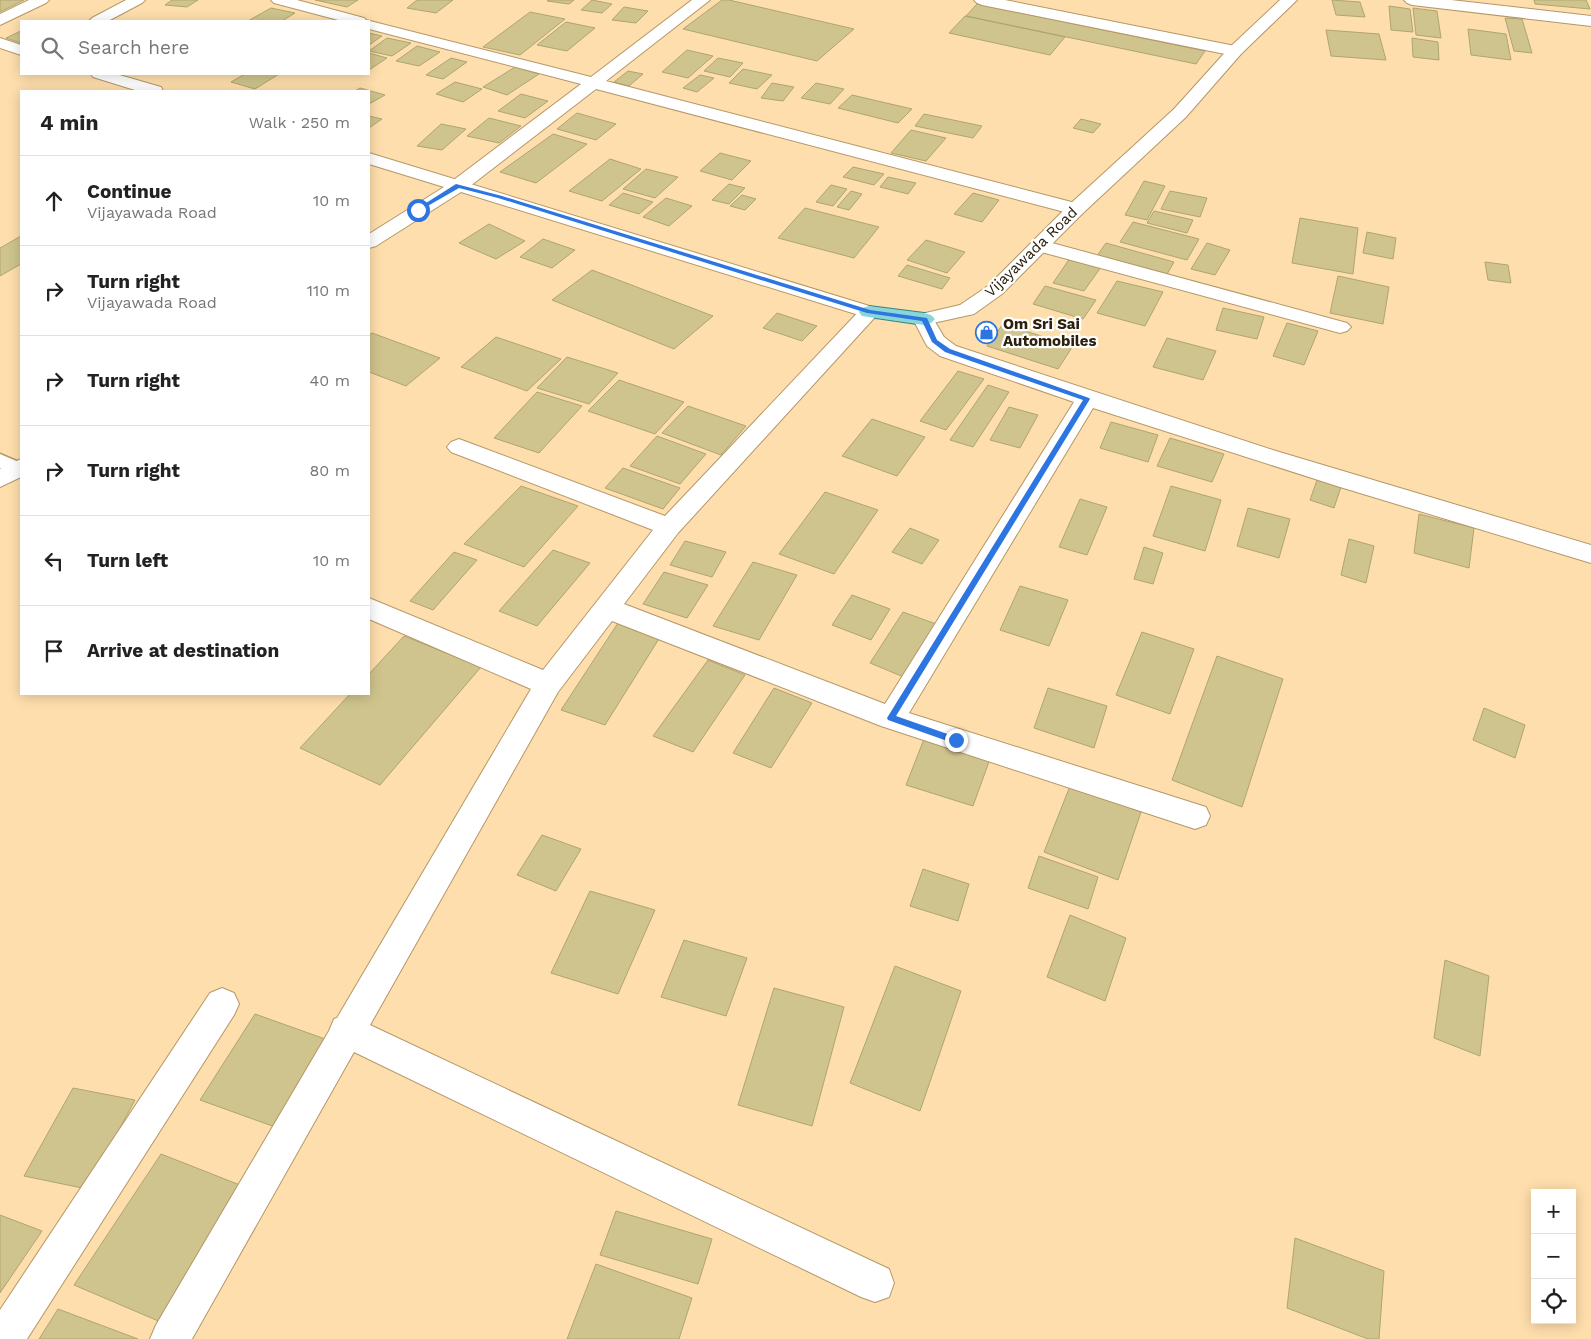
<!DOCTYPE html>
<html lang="en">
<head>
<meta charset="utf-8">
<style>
	:root { --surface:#fff; --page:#f6f6f6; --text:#222; --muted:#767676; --line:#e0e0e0 }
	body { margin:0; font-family:"Work Sans",sans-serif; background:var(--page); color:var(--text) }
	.controls { position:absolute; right:15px; bottom:15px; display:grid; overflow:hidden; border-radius:0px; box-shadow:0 2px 12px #0003 }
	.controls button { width:45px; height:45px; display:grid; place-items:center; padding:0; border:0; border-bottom:1px solid var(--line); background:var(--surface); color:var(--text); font:25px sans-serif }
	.stop { position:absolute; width:15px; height:15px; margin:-11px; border:4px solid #2d76e2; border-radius:50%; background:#fff }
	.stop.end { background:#2d76e2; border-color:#fff; box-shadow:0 1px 5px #0008 }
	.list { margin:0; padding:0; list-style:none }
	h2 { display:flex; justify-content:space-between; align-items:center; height:65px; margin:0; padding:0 20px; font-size:21px }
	h2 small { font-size:16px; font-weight:400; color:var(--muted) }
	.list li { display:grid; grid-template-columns:32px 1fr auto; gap:15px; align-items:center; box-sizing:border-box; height:90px; padding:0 20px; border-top:1px solid var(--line) }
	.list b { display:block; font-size:19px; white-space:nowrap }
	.list p { margin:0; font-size:16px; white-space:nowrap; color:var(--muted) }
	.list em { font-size:16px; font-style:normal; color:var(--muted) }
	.icon { flex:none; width:28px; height:28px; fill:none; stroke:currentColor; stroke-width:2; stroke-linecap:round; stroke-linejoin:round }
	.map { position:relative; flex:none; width:1591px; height:1339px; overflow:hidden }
	.search { position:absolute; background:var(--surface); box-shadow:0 2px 12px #0003; left:20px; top:20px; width:350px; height:55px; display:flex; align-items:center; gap:12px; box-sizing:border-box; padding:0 18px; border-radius:0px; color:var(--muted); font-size:19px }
	.panel { position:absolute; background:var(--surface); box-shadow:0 2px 12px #0003; left:20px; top:90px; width:350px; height:605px; border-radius:0px }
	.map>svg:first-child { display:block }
	.building { fill:#cfc48d; stroke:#afa56f }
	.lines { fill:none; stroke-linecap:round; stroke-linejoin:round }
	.lane-casing { stroke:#b59768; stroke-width:3 }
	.street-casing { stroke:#b59768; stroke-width:2 }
	.secondary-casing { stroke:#b59768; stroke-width:2 }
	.primary-casing { stroke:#368481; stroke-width:2 }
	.lane { fill:#fff; fill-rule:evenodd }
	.street { fill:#fff; fill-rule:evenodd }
	.secondary { fill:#fff; fill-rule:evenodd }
	.primary { fill:#89d6d9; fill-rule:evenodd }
	.route { fill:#2d76e2 }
	.labels { text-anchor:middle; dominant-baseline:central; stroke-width:4.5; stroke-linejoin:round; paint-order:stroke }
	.far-street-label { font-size:15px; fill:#2d210d; stroke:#fff }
	.far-poi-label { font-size:15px; font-weight:bold; fill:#2d210d; stroke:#fff; text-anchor:start }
</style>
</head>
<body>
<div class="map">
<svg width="1591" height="1339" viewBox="0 0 1591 1339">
	<rect width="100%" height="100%" fill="#fedeac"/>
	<path class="building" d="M 0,0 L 24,0 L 0,12 Z
		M 172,0 L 198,0 L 187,7 L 165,5 Z
		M 315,0 L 358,0 L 347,7 Z
		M 417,0 L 453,0 L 436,13 L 407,8 Z
		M 548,0 L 574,0 L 569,4 L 547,1 Z
		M 592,0 L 612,4 L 602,13 L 581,10 Z
		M 722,0 L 729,0 L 854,29 L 817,61 L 683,29 Z
		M 1332,0 L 1360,2 L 1365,17 L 1336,15 Z
		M 1534,0 L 1586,0 L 1590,9 L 1535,4 Z
		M 977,4 L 1205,51 L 1196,64 L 966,16 Z
		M 1389,6 L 1410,9 L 1413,32 L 1391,30 Z
		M 624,7 L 648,11 L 636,23 L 612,20 Z
		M 271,8 L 295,13 L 282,21 L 248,21 Z
		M 1413,8 L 1437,11 L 1441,38 L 1416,35 Z
		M 530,12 L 565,19 L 520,55 L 483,47 Z
		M 965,16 L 1065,37 L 1050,55 L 949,33 Z
		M 1505,18 L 1522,19 L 1532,53 L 1514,51 Z
		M 566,22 L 595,28 L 567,51 L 537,45 Z
		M 1468,29 L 1506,34 L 1511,60 L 1471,55 Z
		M 1326,30 L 1379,34 L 1386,60 L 1331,56 Z
		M 21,31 L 21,43 L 6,38 Z
		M 369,33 L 382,36 L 369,45 Z
		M 387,38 L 411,43 L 392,56 L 369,51 Z
		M 1412,38 L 1438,42 L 1439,60 L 1413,57 Z
		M 417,46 L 440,52 L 419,66 L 396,61 Z
		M 687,50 L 713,56 L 688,78 L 662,72 Z
		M 369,53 L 387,58 L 369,70 Z
		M 451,58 L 467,62 L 443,79 L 426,75 Z
		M 718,58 L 743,63 L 730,77 L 704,71 Z
		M 515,67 L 539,74 L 507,95 L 483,87 Z
		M 743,69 L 772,75 L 757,89 L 729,83 Z
		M 628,71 L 643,74 L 629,86 L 614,82 Z
		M 245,74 L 279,74 L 255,89 L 231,82 Z
		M 700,75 L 714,78 L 697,92 L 683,88 Z
		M 455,82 L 482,89 L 463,102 L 436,94 Z
		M 772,83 L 794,87 L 783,101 L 761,98 Z
		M 816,83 L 844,89 L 830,104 L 801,98 Z
		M 360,88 L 385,95 L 369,104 L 369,91 L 355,91 Z
		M 521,94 L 548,101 L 525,118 L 498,111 Z
		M 852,95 L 912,109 L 898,123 L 838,108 Z
		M 577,113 L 616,124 L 596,140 L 557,129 Z
		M 924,114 L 982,126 L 973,138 L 915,126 Z
		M 369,116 L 382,119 L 369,128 Z
		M 489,118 L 521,126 L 499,143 L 467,136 Z
		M 1081,119 L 1101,124 L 1093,133 L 1073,128 Z
		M 441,124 L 466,129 L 442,150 L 417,146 Z
		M 911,130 L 946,138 L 926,161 L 891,153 Z
		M 553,134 L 587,144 L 536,183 L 500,172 Z
		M 720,153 L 751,161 L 732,180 L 700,171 Z
		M 610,159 L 641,169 L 602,201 L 569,191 Z
		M 853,167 L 884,174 L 874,185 L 843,177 Z
		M 646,169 L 678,177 L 655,198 L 623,189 Z
		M 888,177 L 916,183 L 908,194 L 880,187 Z
		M 1144,181 L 1165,186 L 1147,220 L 1125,215 Z
		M 729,184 L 745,188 L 729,204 L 712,200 Z
		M 831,185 L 847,189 L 833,206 L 816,202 Z
		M 851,191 L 862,194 L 849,210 L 837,207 Z
		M 1170,191 L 1207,198 L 1200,217 L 1161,209 Z
		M 623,193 L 653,202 L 639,214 L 609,205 Z
		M 973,193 L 999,200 L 982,222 L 954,214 Z
		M 742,195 L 756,199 L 745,210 L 730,206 Z
		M 666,198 L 692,206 L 669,226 L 643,217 Z
		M 805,208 L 879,227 L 854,258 L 778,238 Z
		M 1154,211 L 1193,220 L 1187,233 L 1147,223 Z
		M 1300,218 L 1358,228 L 1353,274 L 1292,263 Z
		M 1133,222 L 1199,239 L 1187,260 L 1120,242 Z
		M 489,224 L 525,241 L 496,259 L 459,243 Z
		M 1367,232 L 1396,238 L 1393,259 L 1363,253 Z
		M 21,236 L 21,264 L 0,276 L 0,248 Z
		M 543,239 L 575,250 L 552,268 L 520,257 Z
		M 926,240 L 965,252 L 947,273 L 907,260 Z
		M 1106,243 L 1174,262 L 1166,276 L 1096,257 Z
		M 1207,243 L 1230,250 L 1215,275 L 1191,269 Z
		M 1070,258 L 1101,267 L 1084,291 L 1053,283 Z
		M 1485,262 L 1508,265 L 1511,283 L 1488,280 Z
		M 907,265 L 950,278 L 942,289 L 898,276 Z
		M 592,270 L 713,316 L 674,349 L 552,300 Z
		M 1338,276 L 1389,287 L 1383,324 L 1330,313 Z
		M 1117,281 L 1163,292 L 1145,326 L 1097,313 Z
		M 1045,286 L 1096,300 L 1083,319 L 1033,304 Z
		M 1223,308 L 1264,317 L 1257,339 L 1216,330 Z
		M 777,313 L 817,326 L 802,341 L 763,328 Z
		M 1287,323 L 1318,331 L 1304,365 L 1273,356 Z
		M 1003,324 L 1073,346 L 1058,369 L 987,346 Z
		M 372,333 L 440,358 L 406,386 L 369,372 L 369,335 Z
		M 496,337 L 561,359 L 527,391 L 461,367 Z
		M 1167,338 L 1216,351 L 1203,380 L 1153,367 Z
		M 567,357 L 618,373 L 589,404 L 537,388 Z
		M 958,371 L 984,379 L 946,430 L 920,421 Z
		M 619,380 L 684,402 L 655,434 L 588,411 Z
		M 988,385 L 1009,392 L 973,447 L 950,440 Z
		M 537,392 L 582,406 L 539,453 L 494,438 Z
		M 688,406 L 746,426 L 721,455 L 662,433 Z
		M 1009,407 L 1038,415 L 1020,448 L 990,440 Z
		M 872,419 L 925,437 L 897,476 L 842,456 Z
		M 1111,422 L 1158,435 L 1148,462 L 1100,448 Z
		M 657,436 L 706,454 L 680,484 L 630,466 Z
		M 1170,438 L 1224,454 L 1212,482 L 1157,466 Z
		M 623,468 L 680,488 L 663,509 L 605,488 Z
		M 1317,480 L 1341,487 L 1334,508 L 1310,500 Z
		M 521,486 L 578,506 L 524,567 L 464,544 Z
		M 1171,486 L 1221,500 L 1205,551 L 1153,536 Z
		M 825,492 L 878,510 L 834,574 L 779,554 Z
		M 1080,499 L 1107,507 L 1087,555 L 1059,547 Z
		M 1248,508 L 1290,519 L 1279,558 L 1237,546 Z
		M 1419,514 L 1474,528 L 1469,568 L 1414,553 Z
		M 910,528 L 939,540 L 922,564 L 892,552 Z
		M 1349,539 L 1374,546 L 1366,583 L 1341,575 Z
		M 685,541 L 726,552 L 712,577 L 670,565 Z
		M 1144,547 L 1163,553 L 1153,584 L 1134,579 Z
		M 553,550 L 590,563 L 537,626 L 499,611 Z
		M 454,552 L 477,560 L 433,610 L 410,601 Z
		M 753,562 L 797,575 L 759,640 L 713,626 Z
		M 664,572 L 708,585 L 687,618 L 643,604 Z
		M 1020,586 L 1068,600 L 1049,646 L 1000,630 Z
		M 852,595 L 890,609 L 871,640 L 832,625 Z
		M 903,612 L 939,625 L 906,678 L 870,663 Z
		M 620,620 L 662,634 L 605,725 L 561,710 Z
		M 1142,632 L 1194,649 L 1170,714 L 1116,695 Z
		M 404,636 L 481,667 L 380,785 L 300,748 L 350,694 L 369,694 L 369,674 Z
		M 1217,656 L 1283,679 L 1242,807 L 1172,780 Z
		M 708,660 L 745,675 L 693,752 L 653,736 Z
		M 774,688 L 812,703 L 771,768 L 733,753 Z
		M 1048,688 L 1107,706 L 1094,748 L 1034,728 Z
		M 1484,708 L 1525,725 L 1515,758 L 1473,740 Z
		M 924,739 L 990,759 L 973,806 L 906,785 Z
		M 1070,786 L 1141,812 L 1118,880 L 1044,852 Z
		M 542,835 L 581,849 L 556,891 L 517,875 Z
		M 1039,856 L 1098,877 L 1088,909 L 1028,888 Z
		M 923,869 L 969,884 L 958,921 L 910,906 Z
		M 590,891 L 655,910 L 618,994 L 551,973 Z
		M 1070,915 L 1126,938 L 1105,1001 L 1047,977 Z
		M 684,940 L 747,958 L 726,1016 L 661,997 Z
		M 1445,960 L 1489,976 L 1480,1056 L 1434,1038 Z
		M 895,966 L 961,991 L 920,1111 L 850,1083 Z
		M 774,988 L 844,1007 L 812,1126 L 738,1105 Z
		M 255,1014 L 328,1040 L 275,1127 L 200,1100 Z
		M 73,1088 L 135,1100 L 87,1189 L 24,1176 Z
		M 161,1154 L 245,1187 L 163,1323 L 74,1285 Z
		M 616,1211 L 712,1239 L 698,1284 L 600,1255 Z
		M 0,1215 L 42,1231 L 0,1293 Z
		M 1295,1238 L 1384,1271 L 1379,1339 L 1368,1339 L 1287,1308 Z
		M 596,1264 L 692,1298 L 679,1339 L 567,1339 Z
		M 58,1309 L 138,1339 L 39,1339 Z"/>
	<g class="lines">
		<defs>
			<path id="lane" d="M 0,454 L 21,463 L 21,475 L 11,474 L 0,468 Z"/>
			<path id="street" d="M 29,0 L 49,0 L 46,3 L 0,25 L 0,14 Z
				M 126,0 L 145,0 L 142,3 L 108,21 L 89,21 L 92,18 Z
				M 271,0 L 297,0 L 364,18 L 366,20 L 591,77 L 692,0 L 710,0 L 606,81 L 1083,205 L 1085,209 L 1083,213 L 1076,215 L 596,89 L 465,190 L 458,192 L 451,190 L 449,186 L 451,182 L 581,84 L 369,29 L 369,21 L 342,21 L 274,3 Z
				M 974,0 L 1005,0 L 1235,46 L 1241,48 L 1243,51 L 1241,54 L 1235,56 L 982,5 L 977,3 Z
				M 1404,0 L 1451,0 L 1591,16 L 1591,26 L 1412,5 L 1407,3 Z
				M 1041,240 L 1347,323 L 1351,327 L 1347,331 L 1340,333 L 1034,250 L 1031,246 L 1034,242 Z
				M 869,306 L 876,308 L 879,312 L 876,316 L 678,533 L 624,604 L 885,704 L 1074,402 L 940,356 L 927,346 L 913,319 L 917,315 L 924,313 L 931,315 L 944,337 L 956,346 L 1276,451 L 1591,545 L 1591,563 L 1340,487 L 1093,408 L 909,713 L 1206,807 L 1210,816 L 1206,825 L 1195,829 L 881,726 L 612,621 L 558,692 L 370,1025 L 889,1269 L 894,1283 L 889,1297 L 875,1302 L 861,1297 L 354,1052 L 192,1339 L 150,1339 L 156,1325 L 329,1031 L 334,1019 L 337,1018 L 531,689 L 369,619 L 369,598 L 543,670 L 653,530 L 451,452 L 447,447 L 451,442 L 459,439 L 467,442 L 665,516 L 862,308 Z
				M 222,988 L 234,993 L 239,1004 L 234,1015 L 27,1339 L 0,1339 L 0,1310 L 210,993 Z"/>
			<path id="secondary" d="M 1280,0 L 1297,0 L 1241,54 L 1186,117 L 1083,213 L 1002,294 L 974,314 L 924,325 L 917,323 L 913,319 L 917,315 L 960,305 L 988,286 L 1069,205 L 1174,109 L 1229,48 Z
				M 0,38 L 21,45 L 21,55 L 0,48 Z
				M 91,74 L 116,74 L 161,87 L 163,91 L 138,91 L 93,77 Z
				M 369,153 L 876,308 L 879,312 L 876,316 L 869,318 L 862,316 L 461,192 L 376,246 L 369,248 L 369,234 L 444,187 L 369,164 Z
				M 21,459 L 21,477 L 0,487 L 0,469 Z"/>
			<path id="primary" d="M 869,306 L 924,313 L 931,315 L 935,319 L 931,323 L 924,325 L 862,316 L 859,312 L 862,308 Z"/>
		</defs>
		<use href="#lane" class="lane-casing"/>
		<use href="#street" class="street-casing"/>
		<use href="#secondary" class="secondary-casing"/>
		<use href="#primary" class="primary-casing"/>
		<use href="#lane" class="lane"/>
		<use href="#street" class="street"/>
		<use href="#secondary" class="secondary"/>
		<use href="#primary" class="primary"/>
	</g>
	<path class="route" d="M 456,184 L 502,196 L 870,310 L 927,318 L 937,340 L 950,349 L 1089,398 L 1090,399 L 896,716 L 959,738 L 959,743 L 953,743 L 888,720 L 887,718 L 1083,400 L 945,352 L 932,342 L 922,321 L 867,313 L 498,198 L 459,188 L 419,211 L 415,210 Z"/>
	<defs>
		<symbol id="shop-ring" viewBox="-11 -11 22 22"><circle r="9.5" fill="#fff" stroke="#2d76e2" stroke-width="1.5"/><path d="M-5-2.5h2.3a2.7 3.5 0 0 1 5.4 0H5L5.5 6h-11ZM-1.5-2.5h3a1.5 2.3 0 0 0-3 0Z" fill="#2d76e2"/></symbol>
	</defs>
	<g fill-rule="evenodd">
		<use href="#shop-ring" x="974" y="320" width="25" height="25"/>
	</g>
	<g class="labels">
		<g class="far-street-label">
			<text transform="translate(1031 252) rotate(-44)">Vijayawada Road</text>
		</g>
		<g class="far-poi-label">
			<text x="1003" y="324">Om Sri Sai<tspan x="1003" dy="17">Automobiles</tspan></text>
		</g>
	</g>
</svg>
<div class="controls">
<button>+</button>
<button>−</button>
<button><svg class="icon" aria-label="locate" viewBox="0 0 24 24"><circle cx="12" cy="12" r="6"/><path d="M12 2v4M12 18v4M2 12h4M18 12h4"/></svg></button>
</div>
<div class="stop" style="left:418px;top:210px"></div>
<div class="stop end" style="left:956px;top:740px"></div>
<div class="search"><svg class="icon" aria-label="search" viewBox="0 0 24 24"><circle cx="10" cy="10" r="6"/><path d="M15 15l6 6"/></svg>Search here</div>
<section class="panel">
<h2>4 min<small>Walk · 250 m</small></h2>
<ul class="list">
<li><svg class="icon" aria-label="ahead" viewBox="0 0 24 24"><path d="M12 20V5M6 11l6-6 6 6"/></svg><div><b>Continue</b><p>Vijayawada Road</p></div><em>10 m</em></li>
<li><svg class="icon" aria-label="right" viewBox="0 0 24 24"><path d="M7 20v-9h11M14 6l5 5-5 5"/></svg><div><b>Turn right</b><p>Vijayawada Road</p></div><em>110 m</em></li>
<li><svg class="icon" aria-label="right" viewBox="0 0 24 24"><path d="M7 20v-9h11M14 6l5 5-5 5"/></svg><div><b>Turn right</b></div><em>40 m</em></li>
<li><svg class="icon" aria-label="right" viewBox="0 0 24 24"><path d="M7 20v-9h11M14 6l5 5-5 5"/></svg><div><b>Turn right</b></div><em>80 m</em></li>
<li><svg class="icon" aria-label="left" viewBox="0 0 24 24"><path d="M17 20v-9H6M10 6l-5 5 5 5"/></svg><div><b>Turn left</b></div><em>10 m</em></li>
<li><svg class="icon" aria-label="arrive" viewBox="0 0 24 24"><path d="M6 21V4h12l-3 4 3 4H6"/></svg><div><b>Arrive at destination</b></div></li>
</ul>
</section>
</div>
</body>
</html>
